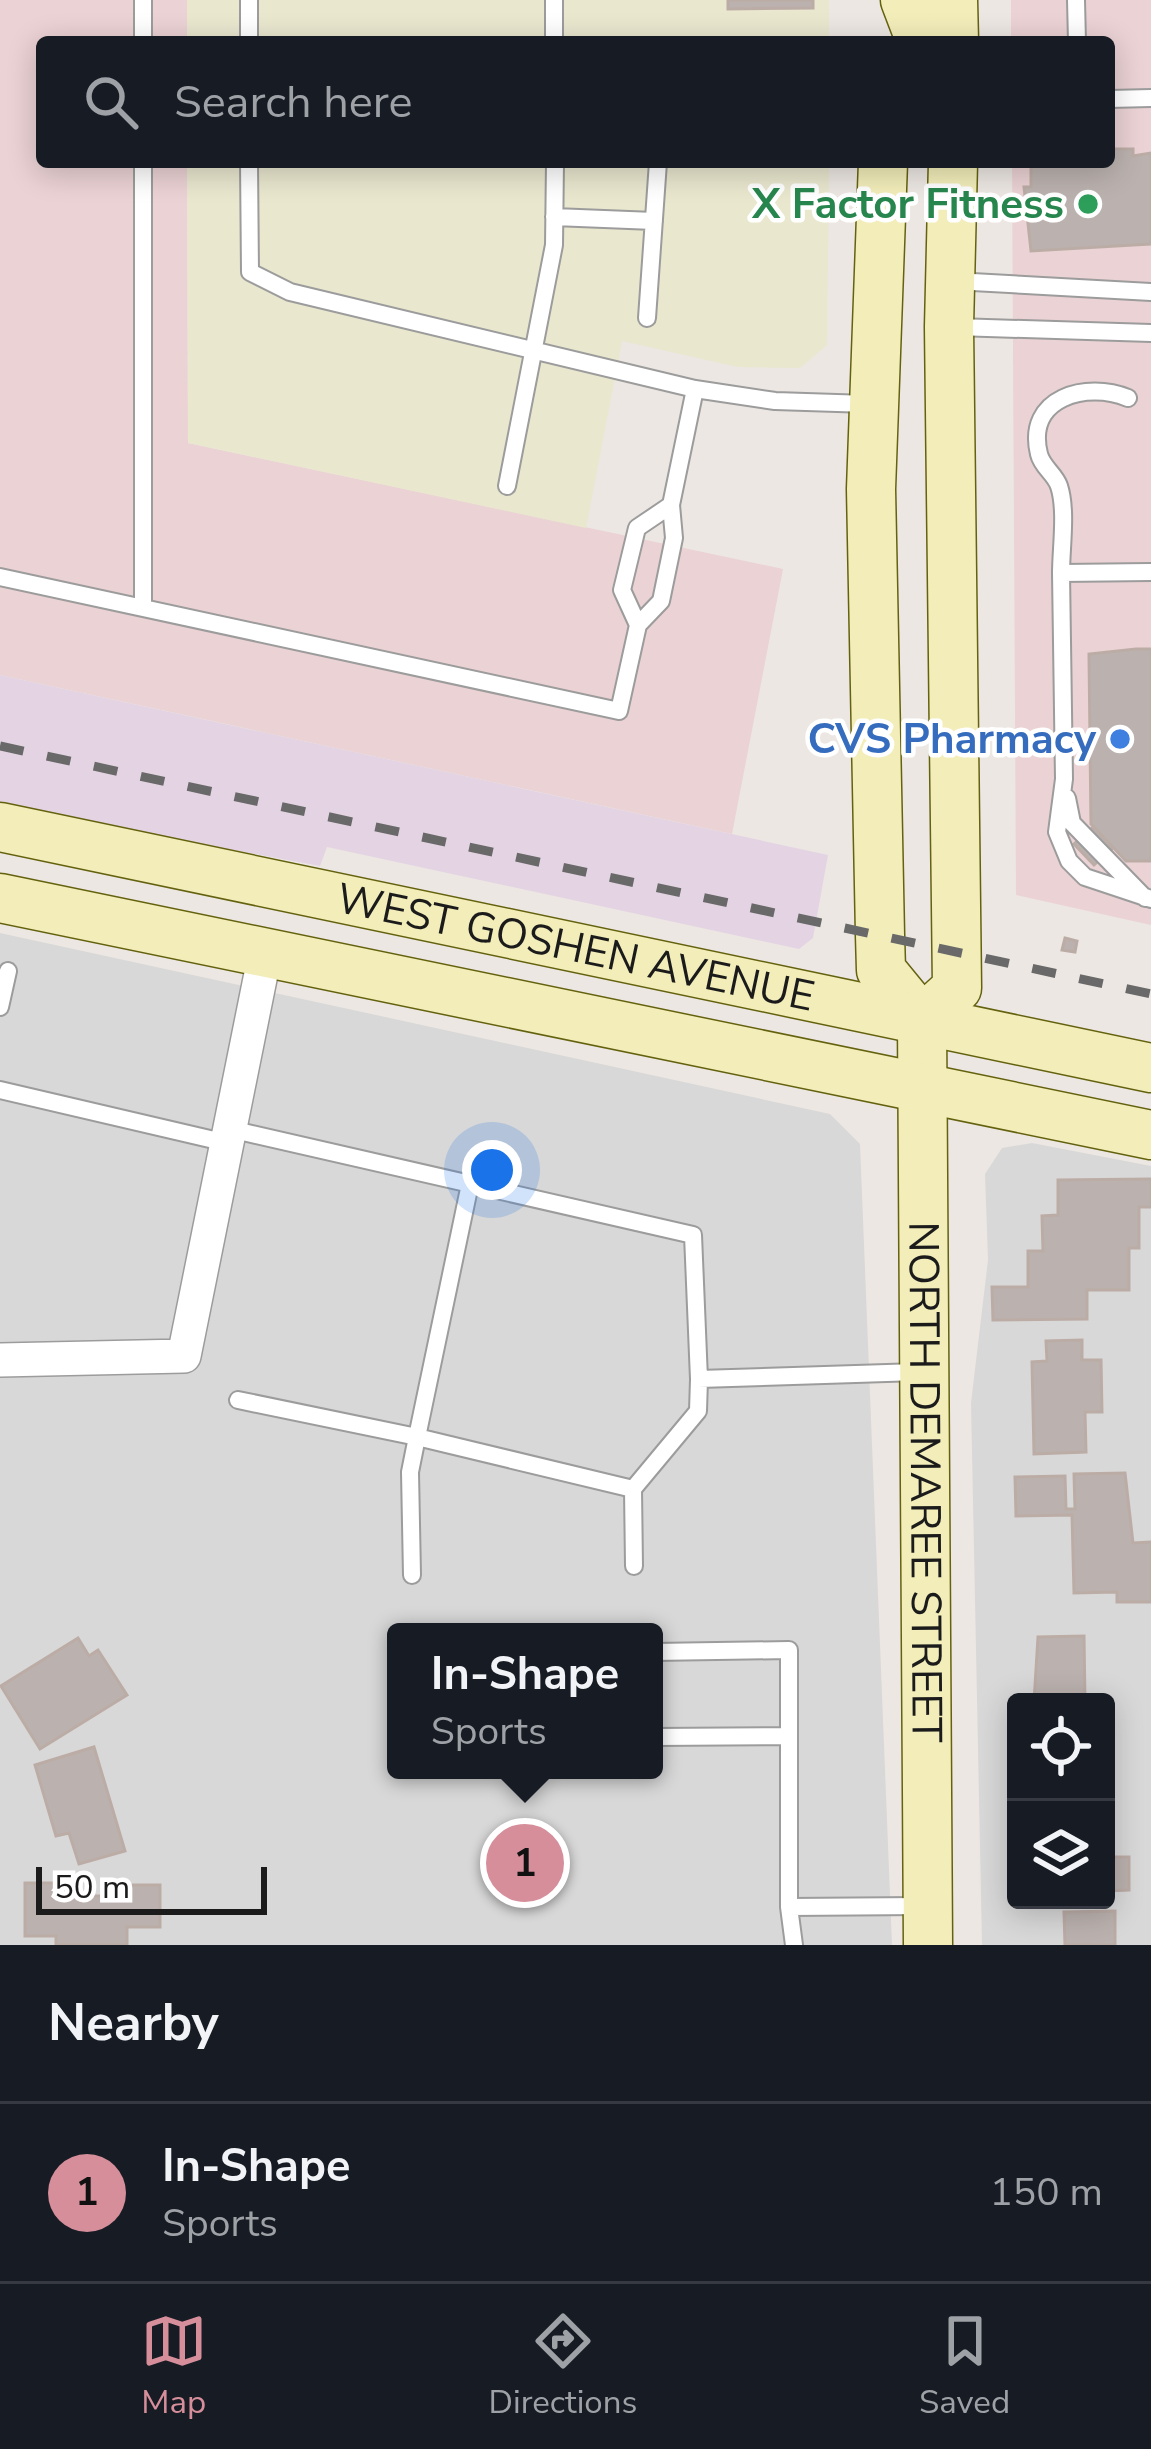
<!DOCTYPE html>
<html lang="en">
<head>
<meta charset="utf-8">
<style>
	:root { --surface:#171b24; --page:#242831; --text:#f1f3f6; --muted:#9ea1a6; --line:#363941; --accent:#d58e9a }
	body { margin:0; font-family:"Nunito Sans",sans-serif; background:var(--page); color:var(--text) }
	.controls { position:absolute; right:36px; bottom:36px; display:grid; overflow:hidden; border-radius:12px; box-shadow:0 6px 30px #0003 }
	.controls button { width:108px; height:108px; display:grid; place-items:center; padding:0; border:0; border-bottom:3px solid var(--line); background:var(--surface); color:var(--text); font:60px sans-serif }
	.scale { position:absolute; left:36px; bottom:30px; width:231px; box-sizing:border-box; padding-left:12px; border:6px solid #1b1b1b; border-top:0; font-size:33px; line-height:42px; white-space:nowrap; color:#1b1b1b; -webkit-text-stroke:9px #fff; paint-order:stroke }
	.you { position:absolute; left:492px; top:1170px; width:42px; height:42px; margin:-30px; border:9px solid #fff; border-radius:50%; background:#1a73e8; box-shadow:0 0 0 18px #1a73e833 }
	.badge { display:grid; place-items:center; width:78px; height:78px; border-radius:50%; background:var(--accent); color:#111; font-size:39px; font-weight:700 }
	.pin { position:absolute; translate:-50% -50%; border:6px solid #fff; box-shadow:0 3px 12px #0006 }
	.popup { position:absolute; left:387px; top:1623px; width:276px; height:156px; box-sizing:border-box; display:grid; place-content:center; border-radius:12px; background:var(--surface); filter:drop-shadow(0 3px 9px #0005); font-size:39px; white-space:nowrap; color:var(--muted) }
	.popup b { font-size:45px; color:var(--text) }
	.popup::after { content:''; position:absolute; left:50%; top:100%; margin-left:-24px; border:24px solid transparent; border-top-color:var(--surface) }
	.list { margin:0; padding:0; list-style:none }
	h2 { display:flex; justify-content:space-between; align-items:center; height:156px; margin:0; padding:0 48px; font-size:51px }
	h2 small { font-size:39px; font-weight:400; color:var(--muted) }
	.list li { display:grid; grid-template-columns:78px 1fr auto; gap:36px; align-items:center; box-sizing:border-box; height:180px; padding:0 48px; border-top:3px solid var(--line) }
	.list b { display:block; font-size:45px; white-space:nowrap }
	.list p { margin:0; font-size:39px; white-space:nowrap; color:var(--muted) }
	.list em { font-size:39px; font-style:normal; color:var(--muted) }
	.icon { flex:none; width:66px; height:66px; fill:none; stroke:currentColor; stroke-width:2; stroke-linecap:round; stroke-linejoin:round }
	.map { position:relative; flex:none; width:1151px; height:1945px; overflow:hidden }
	.search { position:absolute; background:var(--surface); box-shadow:0 6px 30px #0003; left:36px; right:36px; top:36px; height:132px; display:flex; align-items:center; gap:30px; box-sizing:border-box; padding:0 42px; border-radius:12px; color:var(--muted); font-size:45px }
	.sheet { height:336px; background:var(--surface) }
	nav { display:flex; justify-content:space-around; align-items:center; box-sizing:border-box; height:168px; border-top:3px solid var(--line); background:var(--surface); font-size:33px; color:var(--muted) }
	nav a { display:grid; justify-items:center; gap:6px }
	nav .on { color:var(--accent) }
	.map>svg:first-child { display:block }
	.residential { fill:#d9d8d8; fill-rule:evenodd }
	.commercial { fill:#ebd2d4 }
	.industrial { fill:#e4d4e3 }
	.farmland { fill:#e9e7ce }
	.building { fill:#bbb2af; stroke:#bcaca6; stroke-width:3 }
	.lines { fill:none; stroke-linecap:round; stroke-linejoin:round }
	.lane-casing { stroke:#9c9c9c; stroke-width:20 }
	.street-casing { stroke:#9c9c9c; stroke-width:36 }
	.secondary-casing { stroke:#65620f; stroke-width:51 }
	.lane { stroke:#fff; stroke-width:16 }
	.street { stroke:#fff; stroke-width:33 }
	.secondary { stroke:#f2edb9; stroke-width:48 }
	.rail { stroke:#696969; stroke-width:9; stroke-dasharray:24 24; stroke-linecap:butt }
	.leisure-dot { fill:#2e9e5b; stroke:#fff; stroke-width:4.5 }
	.shop-dot { fill:#3f7fe0; stroke:#fff; stroke-width:4.5 }
	.labels { text-anchor:middle; dominant-baseline:central; stroke-width:9; stroke-linejoin:round; paint-order:stroke }
	.leisure-label { font-size:42px; font-weight:bold; fill:#27864d; stroke:#fff; text-anchor:end }
	.shop-label { font-size:42px; font-weight:bold; fill:#366cbe; stroke:#fff; text-anchor:end }
	.street-label { font-size:42px; fill:#1b1b1b; stroke:#fff }
</style>
</head>
<body>
<div class="map">
<svg width="1151" height="1945" viewBox="0 0 1151 1945">
	<rect width="100%" height="100%" fill="#ece7e2"/>
	<path class="residential" d="M 0,933 L 830,1114 L 860,1144 L 892,1945 L 0,1945 ZM 396,1632 L 654,1632 L 654,1770 L 396,1770 Z
		M 1032,1143 L 1151,1166 L 1151,1945 L 982,1945 L 971,1403 L 988,1260 L 985,1174 L 1002,1148 ZM 1016,1702 L 1106,1702 L 1106,1900 L 1016,1900 Z"/>
	<path class="commercial" d="M 0,0 L 187,0 L 187,42 L 42,42 L 42,162 L 187,162 L 188,443 L 783,569 L 732,834 L 0,675 Z
		M 1011,0 L 1151,0 L 1151,925 L 1016,895 L 1012,162 L 1109,162 L 1109,42 L 1011,42 Z"/>
	<path class="industrial" d="M 0,675 L 828,855 L 813,938 L 799,949 L 327,847 L 320,866 L 0,807 Z"/>
	<path class="farmland" d="M 187,0 L 829,0 L 829,42 L 187,42 Z
		M 187,162 L 829,162 L 827,345 L 800,368 L 738,367 L 622,341 L 586,528 L 188,443 Z"/>
	<path class="building" d="M 728,0 L 813,0 L 813,8 L 728,9 Z
		M 1109,149 L 1133,149 L 1133,156 L 1151,153 L 1151,244 L 1031,251 L 1024,187 L 1031,187 L 1031,162 L 1109,162 Z
		M 1136,649 L 1151,649 L 1151,861 L 1126,861 L 1091,824 L 1089,654 Z
		M 1093,827 L 1113,848 L 1094,865 L 1074,844 Z
		M 1065,938 L 1077,941 L 1075,952 L 1062,950 Z
		M 1151,1179 L 1151,1207 L 1139,1207 L 1139,1248 L 1129,1248 L 1129,1290 L 1087,1290 L 1087,1319 L 993,1320 L 992,1287 L 1028,1287 L 1028,1251 L 1043,1251 L 1042,1216 L 1058,1215 L 1058,1180 Z
		M 1082,1340 L 1082,1360 L 1101,1360 L 1102,1412 L 1085,1412 L 1086,1452 L 1034,1454 L 1032,1362 L 1047,1361 L 1046,1341 Z
		M 1125,1473 L 1133,1543 L 1151,1542 L 1151,1602 L 1117,1602 L 1117,1592 L 1074,1593 L 1072,1515 L 1016,1516 L 1015,1477 L 1065,1476 L 1066,1509 L 1075,1509 L 1074,1474 Z
		M 1084,1636 L 1085,1702 L 1034,1702 L 1038,1637 Z
		M 78,1638 L 89,1656 L 98,1650 L 127,1695 L 40,1749 L 1,1686 Z
		M 94,1747 L 125,1851 L 79,1864 L 69,1833 L 56,1836 L 35,1765 Z
		M 1106,1767 L 1108,1857 L 1129,1857 L 1129,1890 L 1106,1891 Z
		M 25,1883 L 69,1883 L 69,1896 L 116,1896 L 116,1885 L 160,1885 L 160,1927 L 127,1927 L 127,1945 L 56,1945 L 56,1936 L 25,1936 Z
		M 1026,1900 L 1069,1900 L 1069,1903 L 1026,1904 Z
		M 1115,1911 L 1115,1945 L 1065,1945 L 1064,1912 Z"/>
	<g class="lines">
		<defs>
			<path id="lane" d="M 143,0 L 143,42
				M 249,0 L 249,42
				M 554,0 L 554,42
				M 1076,0 L 1077,42
				M 1109,99 L 1151,98
				M 143,162 L 143,605
				M 249,162 L 250,272 L 290,292 L 695,389
				M 554,217 L 654,221
				M 954,281 L 1151,292
				M 647,318 L 658,162
				M 956,327 L 1151,333
				M 1128,398 C 1087,381 1025,397 1039,454 C 1042,467 1055,474 1059,486 C 1067,510 1061,548 1061,573 L 1151,572
				M 507,486 L 554,245 L 555,162
				M 1061,573 L 1064,779 L 1057,832 L 1069,861 L 1085,877 L 1151,899
				M 0,577 L 619,711 L 638,625 L 661,601 L 674,538 L 671,505 L 695,389 L 775,401 L 868,404
				M 638,625 L 622,590 L 637,528 L 671,505
				M 1067,798 L 1072,823 L 1145,898
				M 0,1007 L 8,971
				M 0,1090 L 227,1143
				M 230,1129 L 693,1235 L 699,1379 L 918,1372
				M 470,1184 L 417,1437 L 633,1489 L 698,1411 L 699,1379
				M 238,1400 L 417,1437 L 410,1472 L 412,1575
				M 633,1489 L 634,1566
				M 654,1652 L 789,1650 L 789,1907 L 794,1945
				M 654,1737 L 789,1736
				M 789,1907 L 921,1906"/>
			<path id="street" d="M 0,1360 L 184,1356 L 265,954"/>
			<g id="secondary">
				<path d="M 905,0 L 921,42"/>
				<path d="M 953,0 L 954,42"/>
				<path id="s1" d="M 883,162 L 871,489 L 880,935 L 881,970 L 922,1020 L 928,1945"/>
				<path id="s2" d="M 0,827 L 1151,1068"/>
				<path d="M 0,898 L 1151,1135"/>
				<path d="M 922,1020 L 957,988 L 949,327 L 953,162"/>
			</g>
		</defs>
		<use href="#lane" class="lane-casing"/>
		<use href="#street" class="street-casing"/>
		<use href="#secondary" class="secondary-casing"/>
		<use href="#lane" class="lane"/>
		<use href="#street" class="street"/>
		<use href="#secondary" class="secondary"/>
		<path class="rail" d="M 0,746 L 1151,994"/>
	</g>
	<circle class="leisure-dot" cx="1088" cy="204" r="12"/>
	<circle class="shop-dot" cx="1120" cy="739" r="12"/>
	<g class="labels">
		<g class="leisure-label">
			<text x="1064" y="204">X Factor Fitness</text>
		</g>
		<g class="shop-label">
			<text x="1096" y="739">CVS Pharmacy</text>
		</g>
		<g class="street-label">
			<text stroke="none"><textPath href="#s2" startOffset="588">WEST GOSHEN AVENUE</textPath></text>
			<text stroke="none"><textPath href="#s1" startOffset="1335">NORTH DEMAREE STREET</textPath></text>
		</g>
	</g>
</svg>
<div class="controls">
<button><svg class="icon" aria-label="locate" viewBox="0 0 24 24"><circle cx="12" cy="12" r="6"/><path d="M12 2v4M12 18v4M2 12h4M18 12h4"/></svg></button>
<button><svg class="icon" aria-label="layers" viewBox="0 0 24 24"><path d="M12 4l9 5-9 5-9-5zM3 14l9 5 9-5"/></svg></button>
</div>
<div class="scale">50 m</div>
<div class="you"></div>
<div class="pin badge" style="left:525px;top:1863px">1</div>
<div class="popup"><b>In-Shape</b>Sports</div>
<div class="search"><svg class="icon" aria-label="search" viewBox="0 0 24 24"><circle cx="10" cy="10" r="6"/><path d="M15 15l6 6"/></svg>Search here</div>
</div>
<section class="sheet">
<h2>Nearby<small></small></h2>
<ul class="list">
<li><span class="badge">1</span><div><b>In-Shape</b><p>Sports</p></div><em>150 m</em></li>
</ul>
</section>
<nav>
<a class="on"><svg class="icon" aria-label="map" viewBox="0 0 24 24"><path d="M3 6l6-2 6 2 6-2v14l-6 2-6-2-6 2zM9 4v14M15 6v14"/></svg>Map</a>
<a><svg class="icon" aria-label="directions" viewBox="0 0 24 24"><path d="M12 3l9 9-9 9-9-9zM9 14v-3h6M13 9l2 2-2 2"/></svg>Directions</a>
<a><svg class="icon" aria-label="saved" viewBox="0 0 24 24"><path d="M7 4h10v16l-5-4-5 4z"/></svg>Saved</a>
</nav>
</body>
</html>
